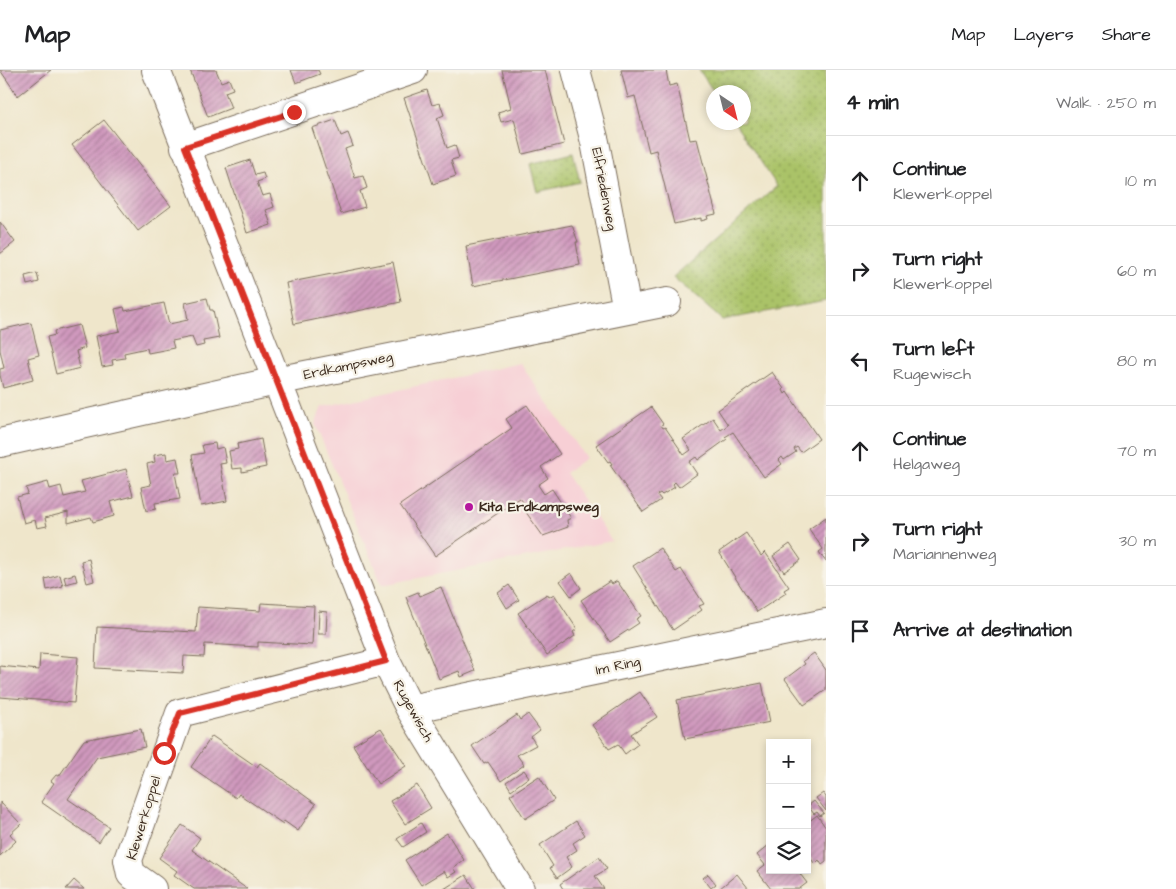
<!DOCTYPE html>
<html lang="en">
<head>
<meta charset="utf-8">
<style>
	:root { --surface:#fff; --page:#f6f6f6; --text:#202124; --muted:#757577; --line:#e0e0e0 }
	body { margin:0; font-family:"Architects Daughter",sans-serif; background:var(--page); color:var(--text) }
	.controls { position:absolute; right:15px; bottom:15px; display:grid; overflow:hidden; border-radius:0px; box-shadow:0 2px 8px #0003 }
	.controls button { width:45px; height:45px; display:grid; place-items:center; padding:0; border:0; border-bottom:1px solid var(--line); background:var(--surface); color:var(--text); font:25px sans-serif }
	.compass { position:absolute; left:706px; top:15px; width:45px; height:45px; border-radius:50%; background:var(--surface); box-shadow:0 2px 8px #0003; rotate:145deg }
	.stop { position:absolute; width:15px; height:15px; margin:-11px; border:4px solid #d93025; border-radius:50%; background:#fff }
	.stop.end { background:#d93025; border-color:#fff; box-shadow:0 1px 5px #0008 }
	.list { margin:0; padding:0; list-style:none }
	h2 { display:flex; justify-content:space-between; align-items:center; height:65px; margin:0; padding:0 20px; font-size:21px }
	h2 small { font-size:16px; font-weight:400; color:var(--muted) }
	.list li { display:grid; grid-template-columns:32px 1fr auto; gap:15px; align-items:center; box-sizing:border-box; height:90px; padding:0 20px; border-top:1px solid var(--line) }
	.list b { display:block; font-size:19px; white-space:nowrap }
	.list p { margin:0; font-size:16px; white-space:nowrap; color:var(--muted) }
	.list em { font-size:16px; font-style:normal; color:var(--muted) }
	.icon { flex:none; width:28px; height:28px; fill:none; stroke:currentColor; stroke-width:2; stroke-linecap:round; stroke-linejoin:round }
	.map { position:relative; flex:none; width:826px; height:819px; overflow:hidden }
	header { display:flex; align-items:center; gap:30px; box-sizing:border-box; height:70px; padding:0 25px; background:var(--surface); border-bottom:1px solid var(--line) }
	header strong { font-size:24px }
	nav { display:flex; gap:28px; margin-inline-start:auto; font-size:18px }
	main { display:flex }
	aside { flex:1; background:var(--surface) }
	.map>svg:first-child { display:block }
	.built { fill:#f7cfd5 }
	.grass { fill:url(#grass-dots); stroke:#727643 }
	.building { fill:url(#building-hatch) }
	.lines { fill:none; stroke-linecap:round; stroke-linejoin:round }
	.minor-casing { stroke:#7a6c5b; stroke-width:30 }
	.minor { stroke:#fff; stroke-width:28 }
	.route { stroke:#d93025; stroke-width:6 }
	.poi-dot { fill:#b5179e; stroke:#f7f3e8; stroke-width:2 }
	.labels { text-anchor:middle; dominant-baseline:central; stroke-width:4.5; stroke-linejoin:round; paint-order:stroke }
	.street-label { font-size:14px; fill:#3b2a1e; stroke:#f7f3e8 }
	.poi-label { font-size:14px; font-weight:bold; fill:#3b2a1e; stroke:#f7f3e8; text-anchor:start }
</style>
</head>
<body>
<header>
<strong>Map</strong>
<nav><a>Map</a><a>Layers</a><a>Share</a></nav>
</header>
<main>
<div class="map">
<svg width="826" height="819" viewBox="0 0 826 819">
	<defs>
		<pattern id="grass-dots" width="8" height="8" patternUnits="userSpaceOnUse" patternTransform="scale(1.25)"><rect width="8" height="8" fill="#aac368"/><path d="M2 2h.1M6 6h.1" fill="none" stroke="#8c9f55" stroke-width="1.8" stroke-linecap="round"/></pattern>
		<pattern id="building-hatch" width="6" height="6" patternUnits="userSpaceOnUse" patternTransform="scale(1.25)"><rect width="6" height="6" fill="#d099be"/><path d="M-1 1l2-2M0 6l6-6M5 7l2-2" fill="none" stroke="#aa7d9a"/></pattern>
	</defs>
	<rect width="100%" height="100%" fill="#f7f3e8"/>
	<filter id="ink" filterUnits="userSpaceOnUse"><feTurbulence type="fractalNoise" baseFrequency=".02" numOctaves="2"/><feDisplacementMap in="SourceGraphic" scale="10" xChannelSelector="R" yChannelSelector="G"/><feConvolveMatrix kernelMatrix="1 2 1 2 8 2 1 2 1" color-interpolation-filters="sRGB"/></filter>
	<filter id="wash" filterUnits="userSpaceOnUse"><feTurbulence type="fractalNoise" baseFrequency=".0096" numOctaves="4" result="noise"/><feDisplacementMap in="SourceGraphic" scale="20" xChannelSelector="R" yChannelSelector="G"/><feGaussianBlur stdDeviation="1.12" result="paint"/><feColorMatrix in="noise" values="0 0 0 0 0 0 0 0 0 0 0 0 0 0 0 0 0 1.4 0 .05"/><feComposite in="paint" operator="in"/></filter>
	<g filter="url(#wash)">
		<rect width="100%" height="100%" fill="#efe6cb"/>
		<path class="built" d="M 520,293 L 586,388 L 565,403 L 612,471 L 382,515 L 315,354 L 322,337 Z"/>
		<path class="grass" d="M 699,0 L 826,0 L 826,231 L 722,250 L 673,207 L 777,116 L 735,53 L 744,52 L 744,22 L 714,22 Z
			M 573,83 L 580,112 L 537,122 L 530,94 Z"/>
		<g id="blocks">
			<path class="building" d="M 0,0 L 51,0 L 18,26 Z
				M 190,0 L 216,0 L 221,12 L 229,9 L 233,19 L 225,22 L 231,38 L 208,47 Z
				M 291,0 L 318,0 L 320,4 L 296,13 Z
				M 502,0 L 545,0 L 564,74 L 523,84 L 514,49 L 501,52 L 498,42 L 511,38 Z
				M 621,0 L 666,0 L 669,16 L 677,14 L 690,70 L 697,69 L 716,144 L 707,146 L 708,149 L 701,151 L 701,148 L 674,154 L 656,80 L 649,82 L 635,26 L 628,28 Z
				M 427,20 L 432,35 L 440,33 L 444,45 L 437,48 L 447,78 L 455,75 L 459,88 L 451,90 L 456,106 L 433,114 L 404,28 Z
				M 104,50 L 171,136 L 138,161 L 72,75 Z
				M 335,50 L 341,66 L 348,63 L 353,76 L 345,79 L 355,108 L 363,106 L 367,118 L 360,121 L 365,137 L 341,144 L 312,58 Z
				M 250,90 L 255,105 L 263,103 L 265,109 L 257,112 L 262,126 L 270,124 L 274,137 L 266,140 L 271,155 L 247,163 L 226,98 Z
				M 0,152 L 15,172 L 0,184 Z
				M 572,155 L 578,172 L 576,172 L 580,195 L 473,216 L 466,176 Z
				M 393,192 L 401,232 L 294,254 L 286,213 Z
				M 37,203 L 39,212 L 27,215 L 25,206 Z
				M 207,228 L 210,240 L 213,240 L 219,268 L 203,271 L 204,275 L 196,277 L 192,267 L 172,271 L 174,278 L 148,283 L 147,278 L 124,283 L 125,288 L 112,290 L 113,295 L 102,297 L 96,266 L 120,261 L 115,239 L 124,237 L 125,241 L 164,233 L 169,254 L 188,250 L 185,233 Z
				M 31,253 L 39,285 L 28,288 L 33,310 L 3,318 L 0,305 L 0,299 L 4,298 L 0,280 L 0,260 Z
				M 79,255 L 85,278 L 76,281 L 80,298 L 56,304 L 47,267 L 55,265 L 54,261 Z
				M 772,302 L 784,319 L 783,320 L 785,324 L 787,322 L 819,369 L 801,382 L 797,377 L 794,379 L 796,382 L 784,390 L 782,387 L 779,390 L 782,394 L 764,407 L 733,362 L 725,367 L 727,369 L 698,390 L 696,387 L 689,392 L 697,404 L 679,417 L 675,412 L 673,414 L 675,417 L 662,425 L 660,423 L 657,425 L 661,430 L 643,442 L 610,395 L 612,394 L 610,391 L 608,392 L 596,375 L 651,337 L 663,354 L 661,355 L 663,358 L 665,357 L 684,385 L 691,380 L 683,369 L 713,348 L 721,360 L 728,355 L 718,340 Z
				M 527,335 L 560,384 L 541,397 L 548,408 L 538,415 L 544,424 L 552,419 L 571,448 L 567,450 L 568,457 L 543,466 L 523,438 L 526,436 L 520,428 L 435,486 L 400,435 L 512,358 L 506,349 Z
				M 261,369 L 266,397 L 242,402 L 242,398 L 232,399 L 229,381 L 238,379 L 237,374 Z
				M 215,373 L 216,379 L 223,377 L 226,393 L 220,394 L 227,431 L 201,436 L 192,385 L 204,383 L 202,375 Z
				M 166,383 L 167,390 L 177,388 L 180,403 L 175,403 L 180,429 L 155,433 L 156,439 L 146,441 L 141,417 L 151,415 L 147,394 L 155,392 L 154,385 Z
				M 126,399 L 133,426 L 110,432 L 114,446 L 93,452 L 91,447 L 68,453 L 68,442 L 45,448 L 47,456 L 37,458 L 35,450 L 24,453 L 17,427 L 28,424 L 26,418 L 48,412 L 50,419 L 61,416 L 64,427 L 85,422 L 81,411 Z
				M 826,447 L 826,492 L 819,482 L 823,479 L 809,459 Z
				M 746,463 L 761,486 L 765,482 L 789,517 L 784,520 L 786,523 L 757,542 L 719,482 Z
				M 790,474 L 801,490 L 784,502 L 773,486 Z
				M 660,478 L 676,502 L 681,499 L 704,534 L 699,536 L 702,540 L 673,560 L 633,496 Z
				M 89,489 L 94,511 L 87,513 L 81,491 Z
				M 571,503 L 581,518 L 571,526 L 560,511 Z
				M 75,504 L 77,511 L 66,514 L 64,507 Z
				M 60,505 L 63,516 L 47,520 L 45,509 Z
				M 610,511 L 612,514 L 617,511 L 641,546 L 636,549 L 639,553 L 610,572 L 581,530 Z
				M 509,515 L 519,530 L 507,538 L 498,523 Z
				M 441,517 L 475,601 L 461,607 L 459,601 L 439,609 L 406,527 L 418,522 L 420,526 Z
				M 547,524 L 549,527 L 554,524 L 577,559 L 573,562 L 575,566 L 547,585 L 518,543 Z
				M 261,533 L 314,536 L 312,575 L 258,572 L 258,577 L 205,574 L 204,587 L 184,586 L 183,603 L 95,598 L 97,557 L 196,562 L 198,537 L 260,541 Z
				M 319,541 L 327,542 L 326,564 L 318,564 Z
				M 814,583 L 826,600 L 826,620 L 804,635 L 785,609 L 805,594 L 803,591 Z
				M 40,584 L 78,587 L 74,633 L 0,627 L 0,596 L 39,600 Z
				M 762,613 L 770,652 L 685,669 L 677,630 Z
				M 640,622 L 657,647 L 631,664 L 638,674 L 625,684 L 618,674 L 609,679 L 592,655 Z
				M 528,644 L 540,660 L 531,667 L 536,675 L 517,685 L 524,695 L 501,711 L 488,692 L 484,694 L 472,676 L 517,645 L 520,650 Z
				M 381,658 L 406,696 L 378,714 L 353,675 Z
				M 141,659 L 145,677 L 97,687 L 68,729 L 109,757 L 99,772 L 41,732 L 54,713 L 51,711 L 56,705 L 59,706 L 84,670 Z
				M 212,666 L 257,697 L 260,693 L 316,734 L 298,761 L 284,751 L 283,754 L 239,724 L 236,728 L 191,697 Z
				M 524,700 L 529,707 L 511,720 L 506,712 Z
				M 539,706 L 554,730 L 525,749 L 510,725 Z
				M 417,715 L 431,738 L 405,754 L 390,731 Z
				M 823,723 L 826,727 L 826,741 L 816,728 Z
				M 814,731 L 824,743 L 820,746 L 817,742 L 814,744 L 808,736 Z
				M 0,732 L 21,754 L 10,764 L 16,771 L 0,786 Z
				M 817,745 L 826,758 L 826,792 L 822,795 L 819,790 L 815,794 L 807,784 L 807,753 Z
				M 576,751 L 585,765 L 573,773 L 577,780 L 566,787 L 572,797 L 557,808 L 550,798 L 553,796 L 540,775 Z
				M 421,753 L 426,762 L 403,777 L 397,769 Z
				M 182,755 L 200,768 L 192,780 L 247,819 L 194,819 L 174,805 L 177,801 L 159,788 Z
				M 447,763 L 464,790 L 453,798 L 456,802 L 448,807 L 444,801 L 421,815 L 405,790 Z
				M 770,774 L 770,800 L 797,800 L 807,813 L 799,819 L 771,819 L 757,801 L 765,795 L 757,785 Z
				M 599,787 L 607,799 L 595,806 L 604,819 L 563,819 L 560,814 Z
				M 708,804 L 716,814 L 711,818 L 703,808 Z
				M 737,804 L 749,819 L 719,819 Z
				M 466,805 L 475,819 L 444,819 Z
				M 74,810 L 84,819 L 66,819 Z"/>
		</g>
	</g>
	<g filter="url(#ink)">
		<use href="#blocks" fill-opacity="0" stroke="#7a6c5b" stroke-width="1"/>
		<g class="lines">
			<defs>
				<path id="minor" d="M 156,0 L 386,591 L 410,639 L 520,819
					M 576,0 L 595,72 L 627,240
					M 185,77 L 413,0
					M 0,373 L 276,311 L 667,232
					M 410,639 L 826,553
					M 152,819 L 131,804 L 128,790 L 180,643 L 386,591"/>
			</defs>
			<use href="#minor" class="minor-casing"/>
			<use href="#minor" class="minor"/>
		</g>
	</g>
	<g class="lines" filter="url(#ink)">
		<path class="route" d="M 164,683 L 180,643 L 386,591 L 185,77 L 294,42"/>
	</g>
	<circle class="poi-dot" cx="469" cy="437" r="5"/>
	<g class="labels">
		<g class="street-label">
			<text transform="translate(604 119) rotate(79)">Elfriedenweg</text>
			<text transform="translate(348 296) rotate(-12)">Erdkampsweg</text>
			<text transform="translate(618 596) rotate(-12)">Im Ring</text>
			<text transform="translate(413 641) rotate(61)">Rugewisch</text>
			<text transform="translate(144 748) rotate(-73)">Klewerkoppel</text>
		</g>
		<g class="poi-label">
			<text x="479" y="437">Kita Erdkampsweg</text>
		</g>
	</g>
</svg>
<div class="controls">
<button>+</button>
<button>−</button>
<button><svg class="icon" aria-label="layers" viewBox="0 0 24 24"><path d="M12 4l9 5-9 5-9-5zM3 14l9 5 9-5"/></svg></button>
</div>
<svg class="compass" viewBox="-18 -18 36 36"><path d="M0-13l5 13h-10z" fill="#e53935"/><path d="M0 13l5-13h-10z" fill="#757577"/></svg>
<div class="stop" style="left:164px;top:683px"></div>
<div class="stop end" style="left:294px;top:42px"></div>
</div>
<aside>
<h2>4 min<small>Walk · 250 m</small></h2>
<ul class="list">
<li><svg class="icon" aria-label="ahead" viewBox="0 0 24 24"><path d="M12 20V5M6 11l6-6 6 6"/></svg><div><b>Continue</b><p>Klewerkoppel</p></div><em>10 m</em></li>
<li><svg class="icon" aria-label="right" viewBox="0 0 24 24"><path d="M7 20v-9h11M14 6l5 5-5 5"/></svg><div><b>Turn right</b><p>Klewerkoppel</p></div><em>60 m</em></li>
<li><svg class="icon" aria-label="left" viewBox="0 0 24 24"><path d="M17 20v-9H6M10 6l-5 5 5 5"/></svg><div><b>Turn left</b><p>Rugewisch</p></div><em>80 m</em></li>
<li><svg class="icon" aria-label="ahead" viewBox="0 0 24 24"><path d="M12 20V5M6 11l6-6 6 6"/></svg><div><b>Continue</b><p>Helgaweg</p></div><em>70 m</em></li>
<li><svg class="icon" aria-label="right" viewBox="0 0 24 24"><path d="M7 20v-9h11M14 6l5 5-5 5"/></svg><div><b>Turn right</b><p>Mariannenweg</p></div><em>30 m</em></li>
<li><svg class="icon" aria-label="arrive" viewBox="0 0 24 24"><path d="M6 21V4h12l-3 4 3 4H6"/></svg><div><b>Arrive at destination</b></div></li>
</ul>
</aside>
</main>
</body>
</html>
